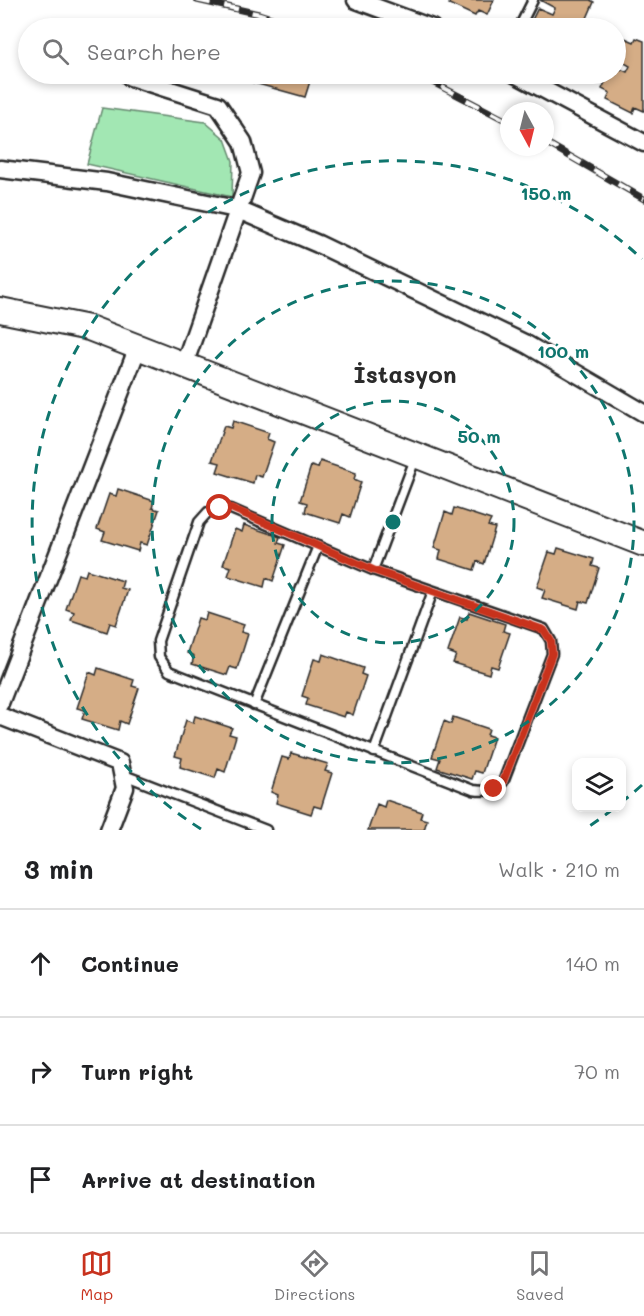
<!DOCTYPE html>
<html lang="en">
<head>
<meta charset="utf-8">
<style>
	:root { --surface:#fff; --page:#f2f2f2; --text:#202124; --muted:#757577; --line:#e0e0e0; --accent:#c8321e }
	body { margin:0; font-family:Mali,sans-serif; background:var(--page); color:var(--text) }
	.controls { position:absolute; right:18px; bottom:18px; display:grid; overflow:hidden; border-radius:12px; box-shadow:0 3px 9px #0003 }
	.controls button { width:54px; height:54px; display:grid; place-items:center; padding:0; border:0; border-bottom:2px solid var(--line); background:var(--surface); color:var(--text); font:30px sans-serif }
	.compass { position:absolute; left:500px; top:102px; width:54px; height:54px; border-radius:50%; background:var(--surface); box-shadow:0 3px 9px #0003; rotate:173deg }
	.stop { position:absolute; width:18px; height:18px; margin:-14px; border:4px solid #c8321e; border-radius:50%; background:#fff }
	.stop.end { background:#c8321e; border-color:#fff; box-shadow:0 2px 6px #0008 }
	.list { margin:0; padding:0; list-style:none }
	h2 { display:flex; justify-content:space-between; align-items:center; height:78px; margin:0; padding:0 24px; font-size:26px }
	h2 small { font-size:20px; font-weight:400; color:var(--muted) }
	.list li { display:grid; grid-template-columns:39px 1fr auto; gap:18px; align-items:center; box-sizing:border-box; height:108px; padding:0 24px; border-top:2px solid var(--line) }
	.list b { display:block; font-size:22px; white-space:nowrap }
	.list em { font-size:20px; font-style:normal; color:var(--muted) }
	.icon { flex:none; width:33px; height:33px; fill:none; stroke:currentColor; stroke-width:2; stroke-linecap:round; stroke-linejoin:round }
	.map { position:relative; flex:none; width:644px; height:830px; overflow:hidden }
	.search { position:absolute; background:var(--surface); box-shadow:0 3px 9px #0003; left:18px; right:18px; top:18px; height:66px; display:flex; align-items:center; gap:15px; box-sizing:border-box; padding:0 21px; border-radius:33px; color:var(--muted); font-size:22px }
	.sheet { height:402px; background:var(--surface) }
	nav { display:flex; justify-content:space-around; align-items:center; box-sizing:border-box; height:84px; border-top:2px solid var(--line); background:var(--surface); font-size:16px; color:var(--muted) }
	nav a { display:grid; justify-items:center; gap:3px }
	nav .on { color:var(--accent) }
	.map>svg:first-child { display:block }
	.green { fill:#a2e7b3; stroke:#66896f; stroke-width:1.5 }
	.building { fill:#d5ad86; stroke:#2b2b2b; stroke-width:1.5 }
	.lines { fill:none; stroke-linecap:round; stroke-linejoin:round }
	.lane-casing { stroke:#2b2b2b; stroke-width:13 }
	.street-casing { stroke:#2b2b2b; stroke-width:21 }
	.secondary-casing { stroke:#2b2b2b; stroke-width:28 }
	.lane { stroke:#fff; stroke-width:8 }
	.street { stroke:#fff; stroke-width:16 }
	.secondary { stroke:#fff; stroke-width:24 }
	.rail-casing { stroke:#2b2b2b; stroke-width:7 }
	.rail { stroke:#fff; stroke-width:4.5; stroke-dasharray:14; stroke-linecap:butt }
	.route { stroke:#c8321e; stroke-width:8 }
	.ring { fill:none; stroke:#0f766e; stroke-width:3; stroke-dasharray:10 8 }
	.labels { text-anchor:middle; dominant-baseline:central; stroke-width:6; stroke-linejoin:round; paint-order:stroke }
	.district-label { font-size:24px; font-weight:bold; fill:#2b2b2b; stroke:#fff }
	.centre { fill:#0f766e; stroke:#fff; stroke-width:3 }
	.ring-label { font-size:18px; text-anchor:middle; font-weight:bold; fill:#0f766e; stroke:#fff; stroke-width:6; stroke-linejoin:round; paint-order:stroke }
</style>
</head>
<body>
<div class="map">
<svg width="644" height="830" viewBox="0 0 644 830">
	<rect width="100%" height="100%" fill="#fff"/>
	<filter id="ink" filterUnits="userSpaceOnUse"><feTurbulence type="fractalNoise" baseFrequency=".0167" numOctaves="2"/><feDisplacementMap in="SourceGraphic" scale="12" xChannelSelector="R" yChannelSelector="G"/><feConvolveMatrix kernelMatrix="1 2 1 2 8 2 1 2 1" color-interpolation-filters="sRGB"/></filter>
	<g filter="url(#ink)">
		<path class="green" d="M 102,108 L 205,122 L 225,139 L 233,161 L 232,197 L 87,164 Z"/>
		<path class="building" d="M 451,0 L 494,0 L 487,15 L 478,11 L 475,16 L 449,4 Z
			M 540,0 L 590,0 L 594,2 L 584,25 L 574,20 L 571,26 L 576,28 L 528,28 L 538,8 L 552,14 L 555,8 Z
			M 625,38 L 634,42 L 636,38 L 644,41 L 644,111 L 635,107 L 633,113 L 607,100 L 610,93 L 602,89 L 609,74 L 616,74 L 616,67 L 627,72 L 630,66 L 616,58 Z
			M 222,74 L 307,74 L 312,75 L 305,97 Z
			M 233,421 L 269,433 L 267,439 L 274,442 L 262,477 L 255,475 L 253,483 L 217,472 L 220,463 L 212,461 L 224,426 L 231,428 Z
			M 320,461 L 356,473 L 354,479 L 361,482 L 350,517 L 343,514 L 340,523 L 305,512 L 307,503 L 300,501 L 311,466 L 318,468 Z
			M 118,489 L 154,501 L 152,508 L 159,510 L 147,545 L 140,543 L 138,551 L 102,540 L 105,532 L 97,529 L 109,494 L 116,496 Z
			M 454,508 L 491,520 L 488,526 L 495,528 L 484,564 L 477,561 L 474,570 L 439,559 L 441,550 L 434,548 L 445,512 L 452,515 Z
			M 244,525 L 280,537 L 278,543 L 285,545 L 273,581 L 266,578 L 264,587 L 228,576 L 231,567 L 223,565 L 235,529 L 242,532 Z
			M 558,548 L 594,559 L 592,566 L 599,568 L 588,603 L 580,601 L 578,609 L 542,598 L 545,590 L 537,587 L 549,552 L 556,554 Z
			M 87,570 L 123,581 L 121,588 L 128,590 L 116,625 L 110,623 L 107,632 L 71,620 L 74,612 L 66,609 L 78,574 L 85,576 Z
			M 469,612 L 505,624 L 503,631 L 510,633 L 498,668 L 491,666 L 489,674 L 453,663 L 456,655 L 448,652 L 460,617 L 467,619 Z
			M 207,613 L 244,625 L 241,632 L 248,634 L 237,669 L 230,667 L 227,675 L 192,664 L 194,656 L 187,653 L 198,618 L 205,620 Z
			M 323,654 L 363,668 L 361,674 L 366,676 L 353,715 L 346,712 L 344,717 L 306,705 L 308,698 L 302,696 L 314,659 L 321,661 Z
			M 98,668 L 134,680 L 132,686 L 139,688 L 127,724 L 120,721 L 118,730 L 82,719 L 85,710 L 77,708 L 89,672 L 96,675 Z
			M 195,716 L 232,728 L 229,734 L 236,736 L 225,772 L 218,769 L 215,778 L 180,767 L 182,758 L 175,756 L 186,720 L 193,723 Z
			M 453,717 L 489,729 L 487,735 L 494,737 L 482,773 L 475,771 L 472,779 L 437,768 L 440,759 L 432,757 L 444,721 L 451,724 Z
			M 291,753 L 328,764 L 325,771 L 332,773 L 321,808 L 314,806 L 311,814 L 276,803 L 278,795 L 271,792 L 282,757 L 289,759 Z
			M 386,800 L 422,812 L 420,818 L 427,820 L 424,830 L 368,830 L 377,804 L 384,807 Z"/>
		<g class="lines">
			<defs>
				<path id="lane" d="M 519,28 L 533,0
					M 220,508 L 231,509 L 373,570 L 544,629 L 551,641 L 552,654 L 503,782 C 494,791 485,792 473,790 L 169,671 L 159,657 L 158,641 L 199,522 L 208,512 Z
					M 373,570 L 415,459
					M 254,705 L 318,546
					M 374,752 L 433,591
					M 124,775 L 266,830"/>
				<path id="street" d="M 356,0 L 432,28
					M 515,74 L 644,143
					M 130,77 L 218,105 L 243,142 L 251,173 L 184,365
					M 0,169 L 107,182 L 236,209 L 318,244 L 526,344 L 644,413
					M 0,703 L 138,347
					M 0,716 L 120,763 L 125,788 L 109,830"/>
				<path id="secondary" d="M 0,310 L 89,328 L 644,544"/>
			</defs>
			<use href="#lane" class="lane-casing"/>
			<use href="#street" class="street-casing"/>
			<use href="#secondary" class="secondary-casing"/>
			<use href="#lane" class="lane"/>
			<use href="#street" class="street"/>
			<use href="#secondary" class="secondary"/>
			<defs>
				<path id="rail" d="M 197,0 L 259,14 L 303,28
					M 417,74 L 509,122
					M 545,142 L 644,199"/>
			</defs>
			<use href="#rail" class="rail-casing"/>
			<use href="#rail" class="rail"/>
		</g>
	</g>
	<g class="lines" filter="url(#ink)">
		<path class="route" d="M 220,508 L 231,508 L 373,570 L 544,630 L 551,641 L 552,654 L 503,782 L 494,789"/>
	</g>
	<g class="ring">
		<circle cx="393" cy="522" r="121"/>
		<circle cx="393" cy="522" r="241"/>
		<path d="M642 785A362 362 0 0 1 623 801M613 809A362 362 0 0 1 585 829M201 829A362 362 0 1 1 642 259"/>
	</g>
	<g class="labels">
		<g class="district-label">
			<text x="405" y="373">İstasyon</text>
		</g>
	</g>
	<circle cx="393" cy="522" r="9" class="centre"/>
	<g class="ring-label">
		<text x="546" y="200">150 m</text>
		<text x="563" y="358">100 m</text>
		<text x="479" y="443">50 m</text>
	</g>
</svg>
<div class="controls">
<button><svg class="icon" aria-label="layers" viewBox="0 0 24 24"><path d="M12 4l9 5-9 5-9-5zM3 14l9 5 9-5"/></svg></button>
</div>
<svg class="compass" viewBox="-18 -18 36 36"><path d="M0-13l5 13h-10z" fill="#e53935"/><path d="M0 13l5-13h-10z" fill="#757577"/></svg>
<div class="stop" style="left:220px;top:508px"></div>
<div class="stop end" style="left:494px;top:789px"></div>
<div class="search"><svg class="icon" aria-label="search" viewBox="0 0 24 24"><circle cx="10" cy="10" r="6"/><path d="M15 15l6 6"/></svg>Search here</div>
</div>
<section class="sheet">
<h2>3 min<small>Walk · 210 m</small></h2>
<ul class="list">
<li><svg class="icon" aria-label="ahead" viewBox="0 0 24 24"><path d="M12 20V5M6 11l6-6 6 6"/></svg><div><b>Continue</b></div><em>140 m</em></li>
<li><svg class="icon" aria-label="right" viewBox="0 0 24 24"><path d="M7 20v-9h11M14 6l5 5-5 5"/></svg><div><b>Turn right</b></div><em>70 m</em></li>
<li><svg class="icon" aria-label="arrive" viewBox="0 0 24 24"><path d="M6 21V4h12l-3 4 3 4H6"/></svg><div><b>Arrive at destination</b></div></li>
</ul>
</section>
<nav>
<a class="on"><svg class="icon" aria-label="map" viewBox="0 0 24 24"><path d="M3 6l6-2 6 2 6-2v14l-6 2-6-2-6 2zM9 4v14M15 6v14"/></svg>Map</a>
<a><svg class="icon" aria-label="directions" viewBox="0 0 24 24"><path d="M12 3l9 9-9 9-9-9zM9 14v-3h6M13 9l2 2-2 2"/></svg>Directions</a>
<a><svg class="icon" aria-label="saved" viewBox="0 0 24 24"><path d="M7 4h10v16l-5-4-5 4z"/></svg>Saved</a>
</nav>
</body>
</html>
